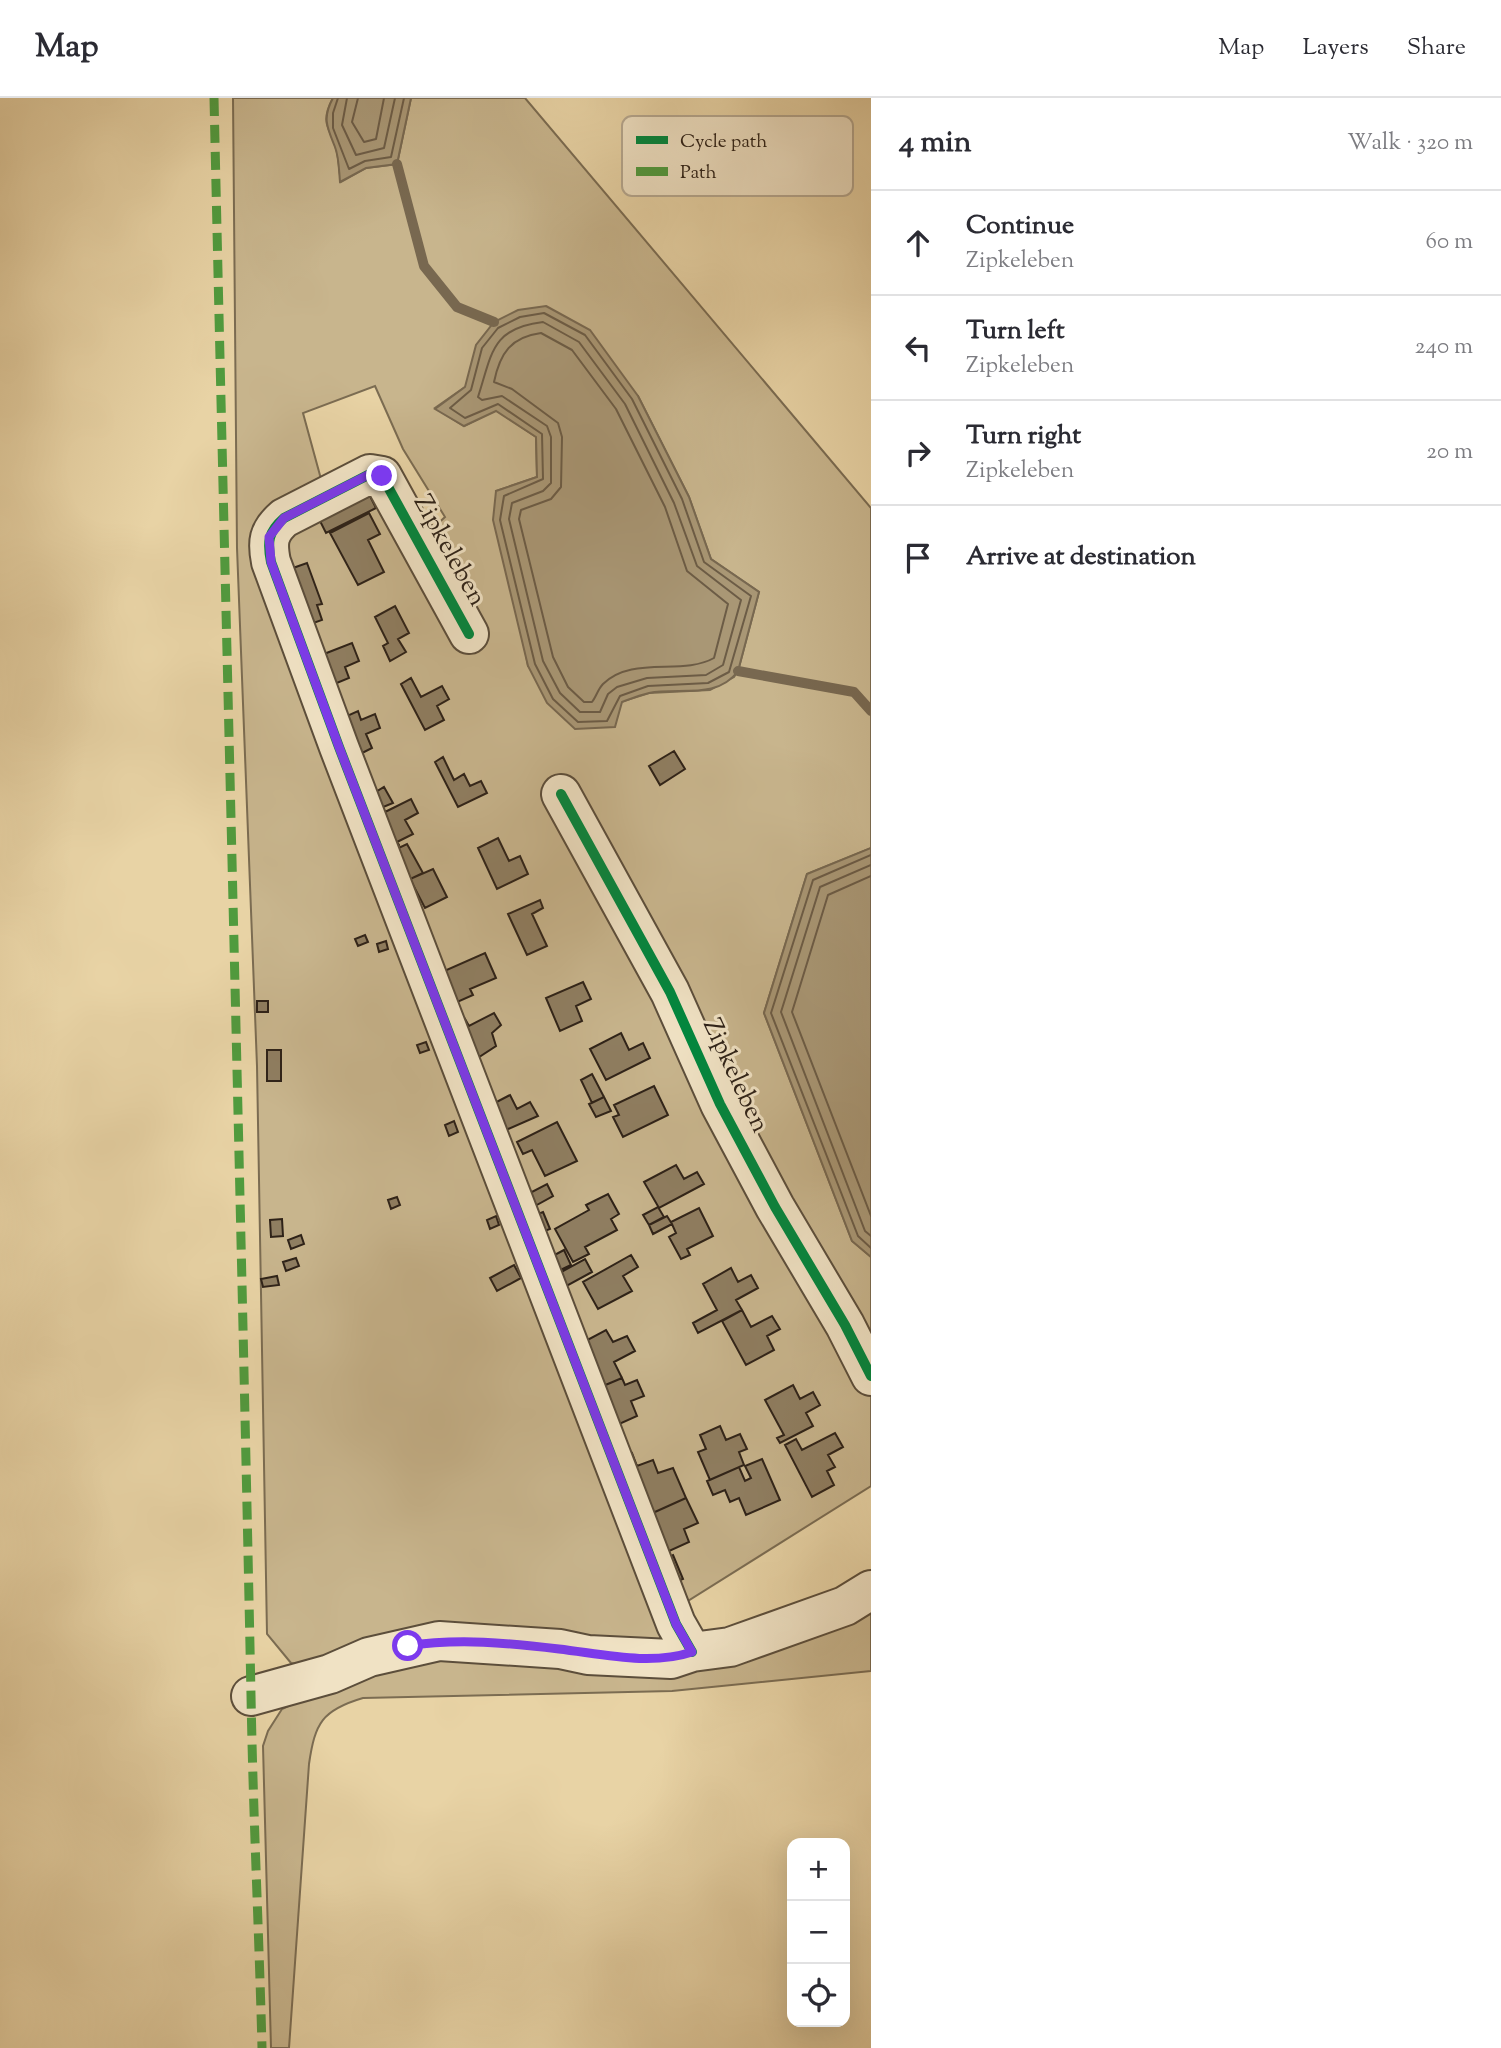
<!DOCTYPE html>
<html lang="en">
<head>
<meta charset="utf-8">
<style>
	:root { --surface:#fff; --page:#f2f2f3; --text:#2b2b33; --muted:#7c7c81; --line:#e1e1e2 }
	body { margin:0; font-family:"Sorts Mill Goudy",serif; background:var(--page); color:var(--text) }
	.controls { position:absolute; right:21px; bottom:21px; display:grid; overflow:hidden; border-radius:14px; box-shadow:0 7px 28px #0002 }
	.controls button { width:63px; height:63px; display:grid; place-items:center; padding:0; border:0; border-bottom:2px solid var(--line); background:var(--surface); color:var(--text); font:35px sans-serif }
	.stop { position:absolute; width:21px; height:21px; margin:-16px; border:5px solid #7c3aed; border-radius:50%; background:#fff }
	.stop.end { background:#7c3aed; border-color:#fff; box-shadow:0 2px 7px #0008 }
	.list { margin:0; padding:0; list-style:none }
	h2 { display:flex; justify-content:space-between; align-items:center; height:91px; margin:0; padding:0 28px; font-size:30px }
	h2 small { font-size:23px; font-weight:400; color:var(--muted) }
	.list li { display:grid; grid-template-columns:46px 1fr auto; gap:21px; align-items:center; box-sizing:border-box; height:105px; padding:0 28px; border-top:2px solid var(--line) }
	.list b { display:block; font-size:26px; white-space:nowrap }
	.list p { margin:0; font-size:23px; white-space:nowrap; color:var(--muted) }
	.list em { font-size:23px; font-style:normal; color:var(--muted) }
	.icon { flex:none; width:38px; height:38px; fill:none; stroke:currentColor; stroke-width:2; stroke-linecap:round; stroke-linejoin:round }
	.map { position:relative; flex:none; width:871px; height:1950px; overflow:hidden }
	header { display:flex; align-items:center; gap:42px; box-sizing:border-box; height:98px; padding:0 35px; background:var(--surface); border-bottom:2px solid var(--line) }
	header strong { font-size:33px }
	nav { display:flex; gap:38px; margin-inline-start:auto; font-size:24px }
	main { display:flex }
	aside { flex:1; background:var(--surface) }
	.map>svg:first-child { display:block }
	.green { fill:#c8b58d; stroke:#7b6c52; stroke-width:2; fill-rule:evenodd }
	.water { fill:#a99775; stroke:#786850; stroke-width:2 }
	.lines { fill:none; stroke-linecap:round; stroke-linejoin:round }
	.shore { stroke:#6c5c46; stroke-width:2 }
	.stream { stroke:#786850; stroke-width:10 }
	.building { fill:#8f7e61; stroke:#2e2218; stroke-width:2 }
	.minor-casing { stroke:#5c4e3b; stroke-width:42 }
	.minor { stroke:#f0e2c4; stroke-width:38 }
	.quiet { stroke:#509b3e; stroke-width:9; stroke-dasharray:18 9; stroke-linecap:butt }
	.cycleway-casing { stroke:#f0e2c4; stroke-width:15 }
	.cycleway { stroke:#00873e; stroke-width:10 }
	.route { stroke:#7c3aed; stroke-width:9 }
	.labels { text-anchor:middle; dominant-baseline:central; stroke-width:6; stroke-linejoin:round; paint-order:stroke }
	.street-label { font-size:26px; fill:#2e2218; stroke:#f0e2c4 }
	.key { fill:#f0e2c4; stroke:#b6a890; stroke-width:2 }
	.key-label { font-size:19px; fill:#2e2218 }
</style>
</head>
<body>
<header>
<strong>Map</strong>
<nav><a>Map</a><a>Layers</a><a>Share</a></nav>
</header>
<main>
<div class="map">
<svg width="871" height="1950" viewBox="0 0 871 1950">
	<rect width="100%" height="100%" fill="#e8d3a5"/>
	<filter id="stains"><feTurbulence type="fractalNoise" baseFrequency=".00286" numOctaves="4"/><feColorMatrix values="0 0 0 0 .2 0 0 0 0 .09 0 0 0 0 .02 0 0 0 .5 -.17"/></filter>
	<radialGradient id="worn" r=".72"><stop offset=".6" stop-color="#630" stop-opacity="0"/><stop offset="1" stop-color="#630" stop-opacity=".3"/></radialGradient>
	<path class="green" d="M 233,0 L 333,0 C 318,28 332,30 337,55 C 339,64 339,74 341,84 L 366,70 L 397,66 L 411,0 L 525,0 L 871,410 L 871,750 L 807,776 L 764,915 L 852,1143 L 871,1159 L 871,1388 L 680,1508 L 658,1544 L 314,1570 L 291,1565 L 267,1536 L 257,968 L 237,450 ZM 375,288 L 403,351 L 445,419 L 433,430 L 346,374 L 321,381 L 303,315 ZM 465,289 L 638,298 L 689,399 L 711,461 L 759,494 L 738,573 L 734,579 L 710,592 L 649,595 L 621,604 L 528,568 L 496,393 L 537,379 L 536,339 L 496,312 L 464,328 L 435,310 Z
		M 871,1505 L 871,1573 L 672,1593 L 363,1600 C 322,1612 315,1625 309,1666 L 289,1950 L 271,1950 L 263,1648 L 268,1633 L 282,1611 L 397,1558 L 553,1562 Z"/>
	<path class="water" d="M 333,0 L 411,0 L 397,66 L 366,70 L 340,84 C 339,73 339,59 335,49 C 327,29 322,20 333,0 Z
		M 546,208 L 590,232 L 638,298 L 689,399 L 711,461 L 759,494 L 738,573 C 717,602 679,589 649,595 C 640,597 630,601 622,604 L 615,629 L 575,631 L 547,605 L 528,568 L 493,422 L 496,393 L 537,379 L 536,339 L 496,313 L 464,328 L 435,311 L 465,289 L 476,247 L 494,224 L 518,212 Z
		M 871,750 L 871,1159 L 852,1143 L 764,915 L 807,776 Z"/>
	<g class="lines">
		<path class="shore" d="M 338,0 L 333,15 L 333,30 L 349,71 L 365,63 L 391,59 L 404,0
			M 347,0 L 342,27 L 356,57 L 384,50 L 395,0
			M 358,0 L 352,24 L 364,44 L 376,41 L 384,0
			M 544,215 L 585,237 L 632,301 L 682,401 L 704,464 L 751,498 L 729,574 L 708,585 L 648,588 L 620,598 L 607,623 L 578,624 L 553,601 L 535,566 L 500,422 L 504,398 L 543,381 L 542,336 L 498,306 L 465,320 L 450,310 L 471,292 L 482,250 L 498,230 L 520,219 Z
			M 543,224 L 579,244 L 625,306 L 674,405 L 697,468 L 741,502 L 723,567 L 706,577 L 647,580 L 617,589 L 608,596 L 600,614 L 580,614 L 560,595 L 543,563 L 509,421 L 512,405 L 543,393 L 551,385 L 551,339 L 547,328 L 502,298 L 482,302 L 478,299 C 492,256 491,230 543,224 Z
			M 541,235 L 572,252 L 616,311 L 665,409 L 687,473 L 728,506 L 714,560 C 682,578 632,557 603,586 C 598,591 596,599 592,604 L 584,604 L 568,589 L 553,559 L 519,421 L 521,412 L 551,401 L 561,389 L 562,339 L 558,325 L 512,291 L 494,284 C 500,255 511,239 541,235 Z
			M 871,757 L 813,782 L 771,915 L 858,1138 L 871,1150
			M 871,767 L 820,789 L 781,914 L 865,1133 L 871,1138
			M 871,778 L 828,797 L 792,914 L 871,1118"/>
		<path class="stream" d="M 397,66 L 424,168 L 457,209 L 494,224
			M 738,573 L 854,594 L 871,613"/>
	</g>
	<path class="building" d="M 369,396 L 376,410 L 326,435 L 319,421 Z
		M 369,415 L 380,436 L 368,442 L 384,474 L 358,487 L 330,435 Z
		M 307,465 L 322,506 L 317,507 L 322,522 L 305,528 L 293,470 Z
		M 395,508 L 409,535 L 398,541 L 406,554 L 390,563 L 383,548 L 388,545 L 375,519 Z
		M 352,545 L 359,563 L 345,569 L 349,580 L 327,589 L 324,556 Z
		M 411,580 L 421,599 L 442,588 L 449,601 L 437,608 L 444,622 L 425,632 L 401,586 Z
		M 358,613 L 361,622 L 375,616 L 380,630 L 366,636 L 372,650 L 362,655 L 366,665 L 358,669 L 338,622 Z
		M 674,653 L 685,671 L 660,687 L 649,668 Z
		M 443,659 L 454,682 L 464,676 L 470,688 L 481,683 L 487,695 L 458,709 L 435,664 Z
		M 384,689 L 393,705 L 383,709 L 385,714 L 411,701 L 418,715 L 405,722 L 413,736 L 397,744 L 399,747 L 396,749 L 369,698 Z
		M 498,740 L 509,763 L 520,758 L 528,776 L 497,791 L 478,750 Z
		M 407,746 L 423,775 L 402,785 L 390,754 Z
		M 433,771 L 447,799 L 425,810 L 410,781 Z
		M 540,802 L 543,810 L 532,816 L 547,848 L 527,857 L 508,816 Z
		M 365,837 L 368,844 L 358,848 L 355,841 Z
		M 386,843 L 388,851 L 379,854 L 377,846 Z
		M 485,855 L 496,880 L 470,891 L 473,897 L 455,905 L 442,874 Z
		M 583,884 L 591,901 L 576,908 L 582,923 L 560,933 L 546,900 Z
		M 257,903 L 268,903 L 268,914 L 257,914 Z
		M 494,915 L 501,927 L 492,935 L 496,948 L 470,965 L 456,927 L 465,921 L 469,928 Z
		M 621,935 L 629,952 L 643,945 L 650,960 L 606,982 L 590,951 Z
		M 426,944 L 429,952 L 420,955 L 417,947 Z
		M 267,952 L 281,952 L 281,983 L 267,983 Z
		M 592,976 L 604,999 L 592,1005 L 581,982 Z
		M 654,988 L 668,1017 L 623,1039 L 613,1019 L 619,1017 L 614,1007 Z
		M 510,997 L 517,1011 L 530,1004 L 538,1018 L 499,1035 L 487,1009 Z
		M 604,999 L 611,1013 L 596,1019 L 589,1006 Z
		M 454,1023 L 458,1034 L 449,1038 L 445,1027 Z
		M 557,1024 L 577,1063 L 545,1078 L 532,1052 L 523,1056 L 517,1044 Z
		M 676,1067 L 684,1081 L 697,1074 L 704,1086 L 659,1110 L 644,1084 Z
		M 547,1086 L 553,1098 L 535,1108 L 528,1096 Z
		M 608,1096 L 619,1116 L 611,1121 L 617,1132 L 585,1149 L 589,1156 L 573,1164 L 555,1131 L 589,1112 L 586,1107 Z
		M 397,1099 L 400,1107 L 391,1111 L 388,1102 Z
		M 658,1109 L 664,1119 L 649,1127 L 643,1117 Z
		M 699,1110 L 713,1138 L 687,1151 L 690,1157 L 681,1161 L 669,1139 L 676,1135 L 671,1124 Z
		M 543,1114 L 550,1131 L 537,1136 L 530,1119 Z
		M 496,1118 L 499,1127 L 490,1131 L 487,1122 Z
		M 667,1118 L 672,1126 L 653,1136 L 649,1127 Z
		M 282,1121 L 283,1138 L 271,1139 L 270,1122 Z
		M 301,1137 L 304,1146 L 291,1151 L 288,1142 Z
		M 564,1152 L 571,1167 L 554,1175 L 547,1161 Z
		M 631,1157 L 638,1169 L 623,1178 L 632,1193 L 598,1211 L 583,1184 Z
		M 296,1160 L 299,1168 L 286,1173 L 283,1164 Z
		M 585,1161 L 592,1174 L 561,1191 L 554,1178 Z
		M 514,1167 L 521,1180 L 497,1193 L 490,1180 Z
		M 731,1170 L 738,1184 L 751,1177 L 758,1190 L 736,1202 L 742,1212 L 698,1235 L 693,1225 L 717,1212 L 703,1186 Z
		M 277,1178 L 279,1187 L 263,1189 L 261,1181 Z
		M 742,1212 L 751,1229 L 772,1218 L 780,1231 L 767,1238 L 774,1252 L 746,1267 L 722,1223 Z
		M 606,1232 L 613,1244 L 627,1238 L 635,1253 L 614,1264 L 622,1280 L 596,1291 L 578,1247 Z
		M 622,1280 L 625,1287 L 637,1282 L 644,1298 L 631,1303 L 637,1318 L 617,1327 L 596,1291 Z
		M 793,1287 L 800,1301 L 813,1294 L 820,1307 L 806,1315 L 813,1328 L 780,1345 L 777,1340 L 784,1337 L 765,1302 Z
		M 720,1328 L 726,1342 L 740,1336 L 747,1351 L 739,1354 L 744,1367 L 710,1382 L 698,1354 L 706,1351 L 700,1337 Z
		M 835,1335 L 843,1349 L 828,1357 L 835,1369 L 827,1373 L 834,1387 L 812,1399 L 785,1347 L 796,1341 L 802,1352 Z
		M 632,1355 L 637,1368 L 653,1362 L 658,1375 L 673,1370 L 686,1400 L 646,1418 L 622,1358 Z
		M 762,1361 L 780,1402 L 746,1417 L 739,1400 L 730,1404 L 725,1392 L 713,1397 L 707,1383 L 739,1369 L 745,1383 L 751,1380 L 745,1368 Z
		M 686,1400 L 698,1425 L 684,1431 L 689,1444 L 667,1454 L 646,1418 Z
		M 673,1457 L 683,1481 L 670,1486 L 661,1463 Z"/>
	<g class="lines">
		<defs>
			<path id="minor" d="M 469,536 L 382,378 L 370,376 L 284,420 C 268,434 267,444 271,464 L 339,649 L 676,1526 L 692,1554
				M 561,696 L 670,894 L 720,1006 L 775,1109 L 845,1227 L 871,1278
				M 251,1598 L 330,1576 L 369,1559 L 439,1543 L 560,1551 L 588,1557 L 671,1561 L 692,1554 L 730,1549 L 845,1508 L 871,1492"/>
		</defs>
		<use href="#minor" class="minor-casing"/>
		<use href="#minor" class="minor"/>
		<path class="quiet" d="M 214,0 C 226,532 240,1065 251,1597 C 253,1715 259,1832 262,1950"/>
		<defs>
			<path id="cycleway" d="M 469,536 L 382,378 L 370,376 L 284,420 C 268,434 267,444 271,464 L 339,649 L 676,1526 L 692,1554
				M 561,696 L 670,894 L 720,1006 L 775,1109 L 845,1227 L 871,1278"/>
		</defs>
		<use href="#cycleway" class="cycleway-casing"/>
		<use href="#cycleway" class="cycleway"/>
	</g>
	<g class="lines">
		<path class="route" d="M 382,378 L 370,376 L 284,420 L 269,439 L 271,464 L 339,649 L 676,1526 L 692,1554 C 650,1568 602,1556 559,1551 C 510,1545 457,1540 408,1548"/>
	</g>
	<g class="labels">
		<g class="street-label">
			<text transform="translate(449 453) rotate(61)">Zipkeleben</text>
			<text transform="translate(735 978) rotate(65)">Zipkeleben</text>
		</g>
	</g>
	<rect x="622" y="18" width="231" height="80" rx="10" class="key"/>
	<rect x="636" y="38" width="32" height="8" fill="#00873e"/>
	<rect x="636" y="69" width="32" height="9" fill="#509b3e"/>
	<g class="key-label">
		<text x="680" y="49">Cycle path</text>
		<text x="680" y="80">Path</text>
	</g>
	<rect width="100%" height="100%" filter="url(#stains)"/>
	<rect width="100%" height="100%" fill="url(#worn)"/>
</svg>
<div class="controls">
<button>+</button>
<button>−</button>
<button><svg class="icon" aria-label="locate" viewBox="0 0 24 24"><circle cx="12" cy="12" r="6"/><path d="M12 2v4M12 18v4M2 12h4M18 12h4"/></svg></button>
</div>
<div class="stop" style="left:408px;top:1548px"></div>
<div class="stop end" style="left:382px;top:378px"></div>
</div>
<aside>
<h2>4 min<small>Walk · 320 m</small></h2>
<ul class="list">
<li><svg class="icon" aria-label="ahead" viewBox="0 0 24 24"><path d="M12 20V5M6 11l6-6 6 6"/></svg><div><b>Continue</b><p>Zipkeleben</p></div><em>60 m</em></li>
<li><svg class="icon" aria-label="left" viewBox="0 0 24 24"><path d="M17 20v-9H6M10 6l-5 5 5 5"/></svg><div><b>Turn left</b><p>Zipkeleben</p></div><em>240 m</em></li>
<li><svg class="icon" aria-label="right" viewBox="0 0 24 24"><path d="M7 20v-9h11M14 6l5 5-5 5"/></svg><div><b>Turn right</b><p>Zipkeleben</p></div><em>20 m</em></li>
<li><svg class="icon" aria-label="arrive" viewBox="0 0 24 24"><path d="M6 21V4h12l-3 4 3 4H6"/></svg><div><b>Arrive at destination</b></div></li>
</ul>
</aside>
</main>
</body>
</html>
